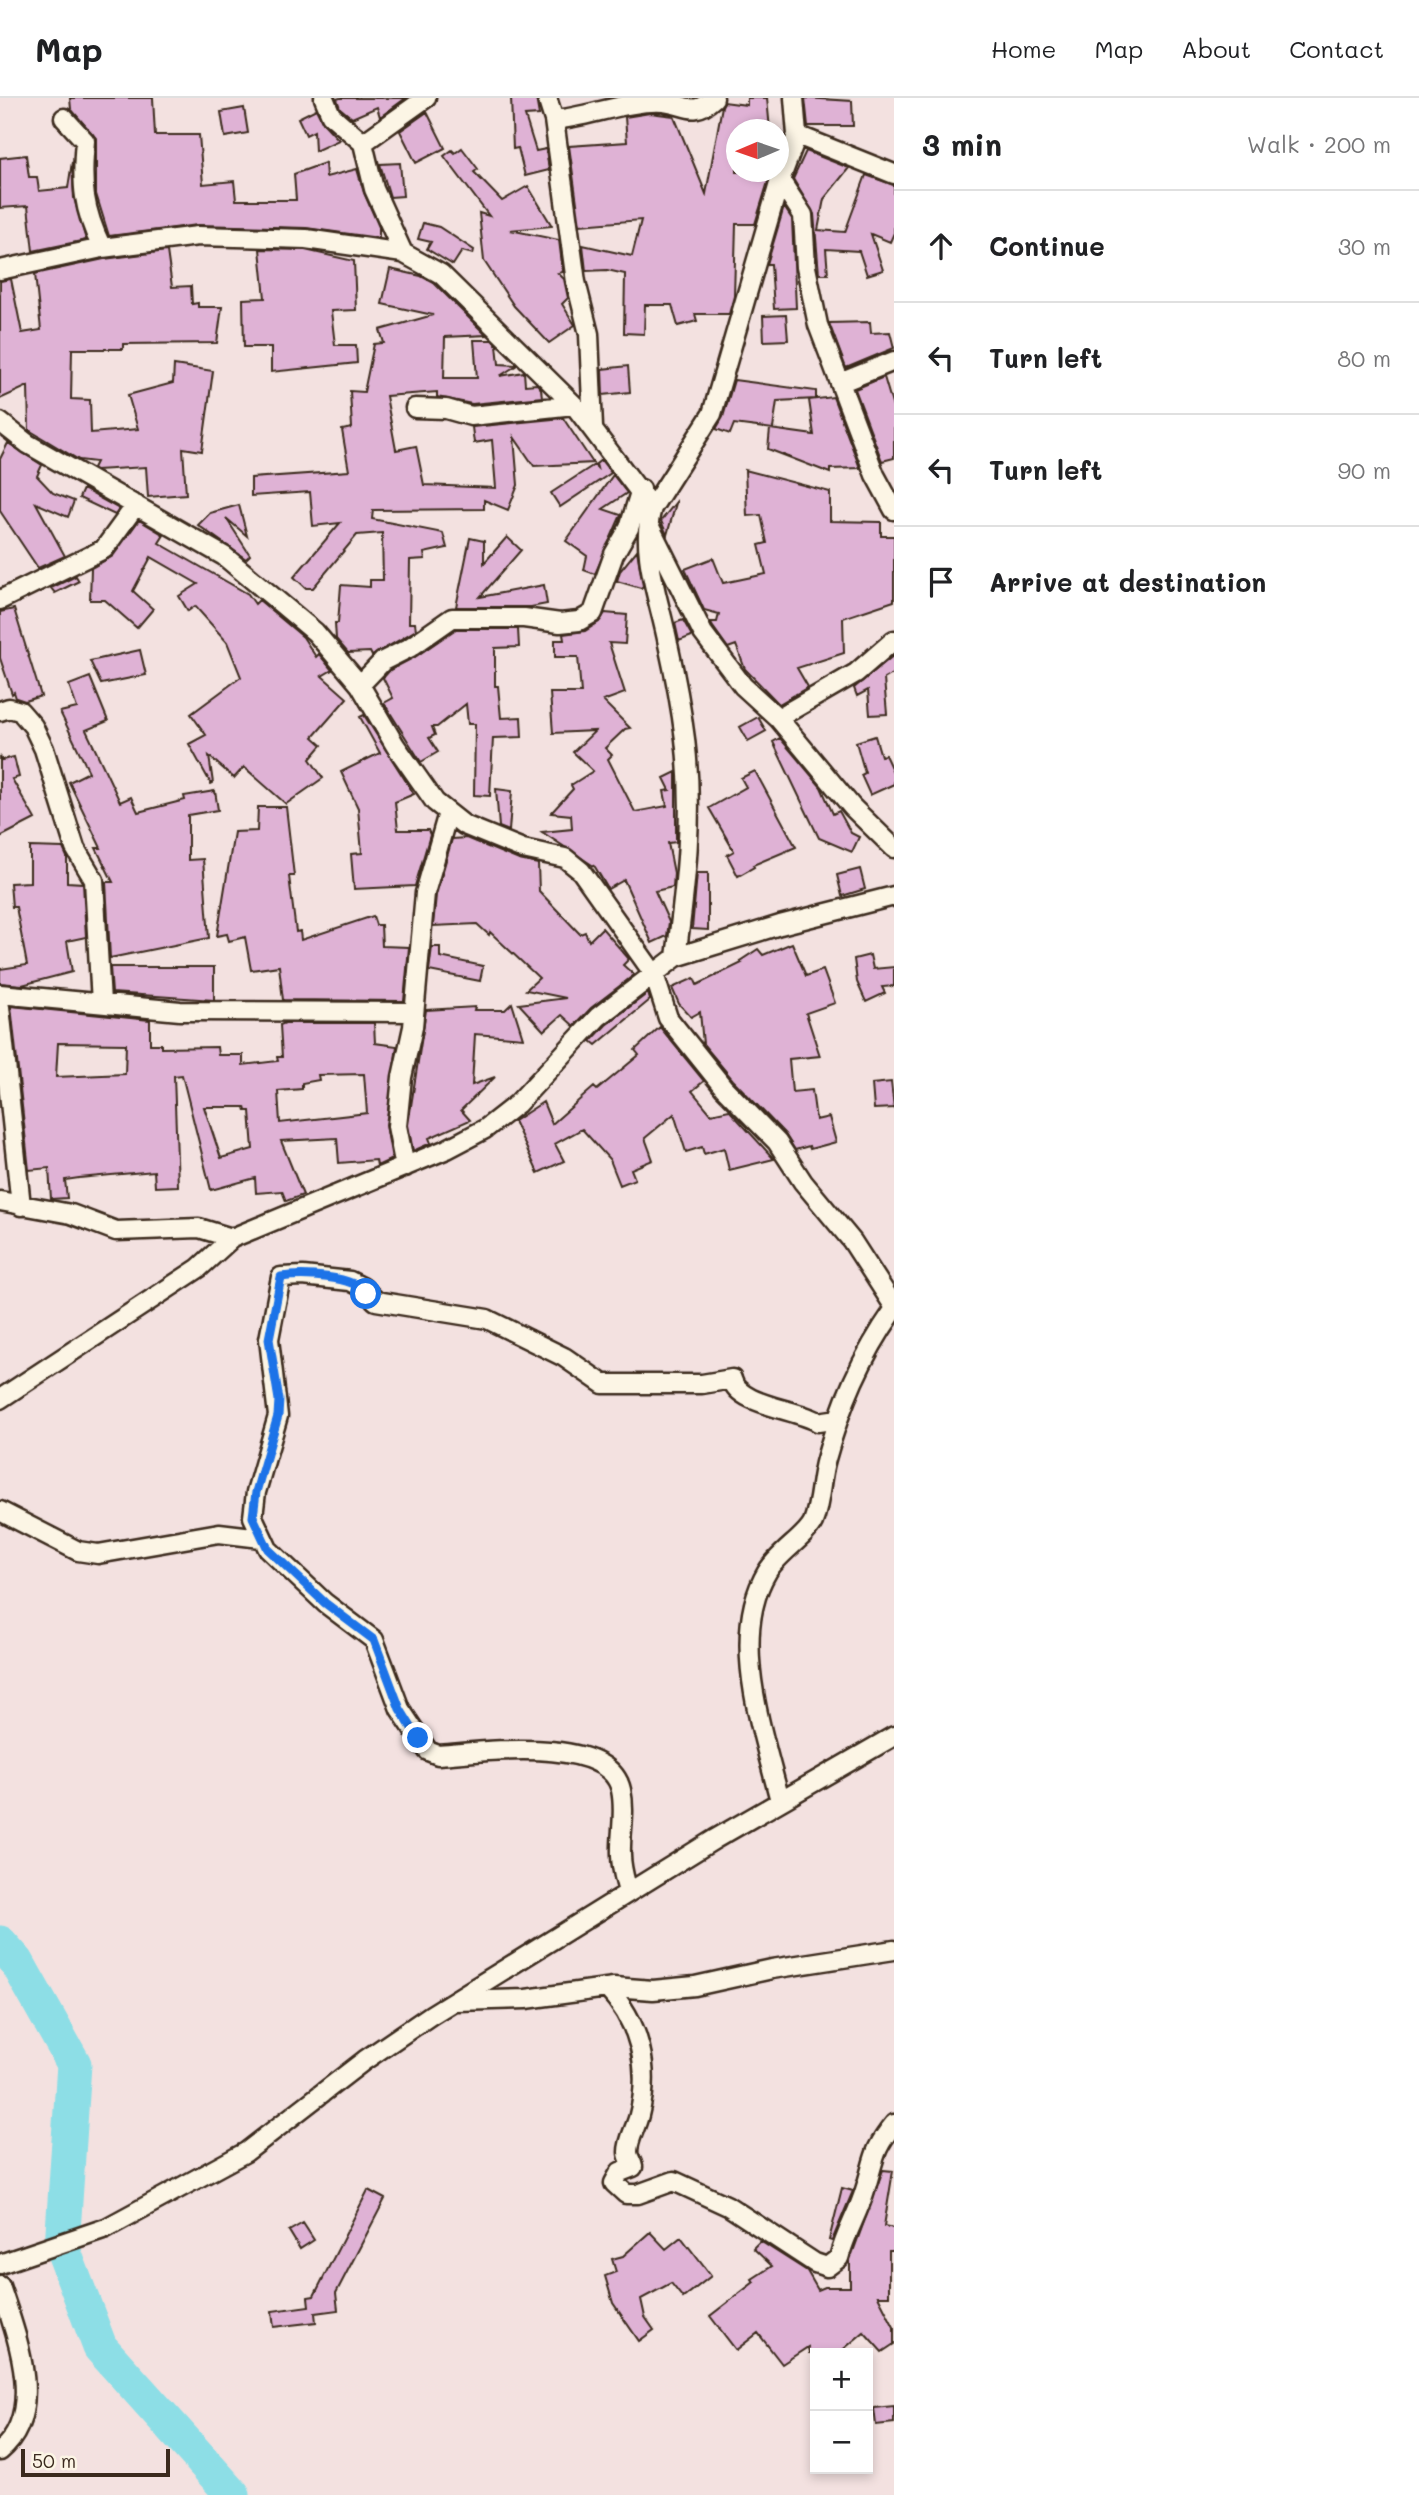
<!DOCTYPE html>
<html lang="en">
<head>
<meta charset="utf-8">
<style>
	:root { --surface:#fff; --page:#f6f6f6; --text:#202124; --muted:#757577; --line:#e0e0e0 }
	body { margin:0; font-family:Mali,sans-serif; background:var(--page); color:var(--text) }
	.controls { position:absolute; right:21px; bottom:21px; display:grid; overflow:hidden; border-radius:0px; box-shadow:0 4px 10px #0003 }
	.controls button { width:63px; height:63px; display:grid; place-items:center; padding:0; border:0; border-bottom:2px solid var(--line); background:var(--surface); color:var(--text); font:35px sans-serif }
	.compass { position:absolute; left:726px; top:21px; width:63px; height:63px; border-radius:50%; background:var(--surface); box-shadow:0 4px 10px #0003; rotate:268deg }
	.scale { position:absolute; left:21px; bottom:18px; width:149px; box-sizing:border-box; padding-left:7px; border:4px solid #3b2a1e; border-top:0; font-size:19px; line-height:24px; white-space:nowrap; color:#3b2a1e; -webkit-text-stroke:5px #fcf5e5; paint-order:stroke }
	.stop { position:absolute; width:21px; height:21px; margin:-16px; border:5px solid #1a73e8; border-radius:50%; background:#fff }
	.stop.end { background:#1a73e8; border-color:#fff; box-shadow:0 2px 7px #0008 }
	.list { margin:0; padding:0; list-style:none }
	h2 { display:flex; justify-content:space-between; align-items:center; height:91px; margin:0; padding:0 28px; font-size:30px }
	h2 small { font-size:23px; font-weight:400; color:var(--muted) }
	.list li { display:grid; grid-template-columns:46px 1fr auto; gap:21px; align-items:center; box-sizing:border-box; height:112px; padding:0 28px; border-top:2px solid var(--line) }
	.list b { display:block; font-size:26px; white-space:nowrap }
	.list em { font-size:23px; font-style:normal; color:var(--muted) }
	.icon { flex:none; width:38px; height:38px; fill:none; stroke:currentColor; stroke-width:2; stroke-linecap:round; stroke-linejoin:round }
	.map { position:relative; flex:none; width:894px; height:2397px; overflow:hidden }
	header { display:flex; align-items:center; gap:42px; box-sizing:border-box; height:98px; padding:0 35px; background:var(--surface); border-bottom:2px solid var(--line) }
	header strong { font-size:33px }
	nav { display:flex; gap:38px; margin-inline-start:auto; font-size:24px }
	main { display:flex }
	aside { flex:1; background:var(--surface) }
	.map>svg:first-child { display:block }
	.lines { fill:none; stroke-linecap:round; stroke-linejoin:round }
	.river { stroke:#8ddee6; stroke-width:35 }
	.building { fill:#dfb2d5; stroke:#3b2a1e; stroke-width:2; fill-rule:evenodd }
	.street-casing { stroke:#3b2a1e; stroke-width:23 }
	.street { stroke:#fcf5e5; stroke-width:18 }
	.route { stroke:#1a73e8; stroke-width:9 }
</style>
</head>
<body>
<header>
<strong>Map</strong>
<nav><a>Home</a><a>Map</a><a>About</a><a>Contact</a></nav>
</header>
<main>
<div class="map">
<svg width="894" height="2397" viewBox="0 0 894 2397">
	<rect width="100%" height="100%" fill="#f3e1e0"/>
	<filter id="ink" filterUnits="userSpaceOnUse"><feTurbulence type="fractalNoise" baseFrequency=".0143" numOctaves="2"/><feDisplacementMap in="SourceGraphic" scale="14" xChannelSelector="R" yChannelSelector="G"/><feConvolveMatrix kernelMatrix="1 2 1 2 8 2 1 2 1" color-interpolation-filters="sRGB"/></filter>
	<g filter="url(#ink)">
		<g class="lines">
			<path class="river" d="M 0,1845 L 17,1864 L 74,1966 L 62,2149 L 100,2249 L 233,2397"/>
		</g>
		<path class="building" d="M 70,0 L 153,0 L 155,37 L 199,37 L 203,86 L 234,83 L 236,102 L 296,102 L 294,76 L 325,65 L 326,79 L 357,71 L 364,95 L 379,129 L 379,140 L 306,130 L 198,127 L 109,138 L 96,96 L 96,40 L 71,11 Z
			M 340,0 L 406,0 L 380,19 L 377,9 L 352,20 L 340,10 L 337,1 Z
			M 511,0 L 536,0 L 539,17 L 525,18 L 536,53 L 546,51 L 549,72 L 525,78 L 518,50 L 513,51 Z
			M 747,0 L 767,0 L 770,32 L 737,32 L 737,74 L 771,74 L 755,126 L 736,126 L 734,198 L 729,216 L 695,216 L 697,223 L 678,228 L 672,207 L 645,207 L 644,236 L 624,235 L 625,176 L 607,172 L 586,173 L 583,147 L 632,158 L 641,122 L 580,127 L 569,48 L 627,44 L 625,19 L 650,15 L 674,18 L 706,96 L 722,8 L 724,4 L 747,7 Z
			M 805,0 L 852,3 L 853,28 L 808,28 Z
			M 244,10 L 248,35 L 225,39 L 221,14 Z
			M 316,11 L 323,25 L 339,42 L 315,53 L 314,33 L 306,37 L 298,20 Z
			M 427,14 L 445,50 L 416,65 L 400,33 Z
			M 462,50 L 478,71 L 474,74 L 502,103 L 528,88 L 552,128 L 510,132 L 559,142 L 563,174 L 558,175 L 564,181 L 568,200 L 562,206 L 575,227 L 549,245 L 514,208 L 484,163 L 479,115 L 489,118 L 444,58 L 452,52 L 455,55 Z
			M 806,53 L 849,70 L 824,101 L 818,132 L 845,134 L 866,77 L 894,87 L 894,135 L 890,144 L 871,136 L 883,172 L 867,177 L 859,153 L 826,151 L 828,176 L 819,176 L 814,116 L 793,81 Z
			M 26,57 L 29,79 L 37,79 L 39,93 L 68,90 L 72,64 L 74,100 L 86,142 L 33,153 L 28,108 L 0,110 L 0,60 Z
			M 400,65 L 403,98 L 390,99 L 380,66 Z
			M 784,109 L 792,121 L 796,210 L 774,211 L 771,166 L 767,166 Z
			M 423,125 L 439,129 L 474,152 L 473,156 L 462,153 L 453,167 L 427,151 L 431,144 L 418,141 Z
			M 260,151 L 305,152 L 354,163 L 356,212 L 331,213 L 335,247 L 356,247 L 357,265 L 271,274 L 271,249 L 244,249 L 243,201 L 265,200 Z
			M 167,153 L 172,189 L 191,188 L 192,206 L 198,205 L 198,209 L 222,209 L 217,245 L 123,246 L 123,251 L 72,251 L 71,301 L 90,302 L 91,335 L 138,331 L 128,297 L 173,285 L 174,267 L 213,273 L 202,353 L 183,350 L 186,396 L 148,399 L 146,369 L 96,372 L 93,370 L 96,364 L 79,362 L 29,332 L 28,288 L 0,301 L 0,183 L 11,181 L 22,235 L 41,232 L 35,176 L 104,161 Z
			M 390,171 L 421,178 L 434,185 L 486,237 L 445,239 L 444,280 L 477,280 L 474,242 L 492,242 L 497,247 L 499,266 L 517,267 L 500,278 L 524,274 L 525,287 L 537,286 L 541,291 L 542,299 L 472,306 L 437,299 L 437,294 L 386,298 L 396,352 L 416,348 L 424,387 L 496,390 L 492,342 L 474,345 L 472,329 L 563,320 L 593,365 L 534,368 L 514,339 L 518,387 L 508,412 L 484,402 L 484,411 L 373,412 L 372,421 L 443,435 L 447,450 L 424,455 L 425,461 L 410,462 L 409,525 L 415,525 L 416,532 L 372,558 L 370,554 L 348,555 L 336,541 L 335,525 L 338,525 L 341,487 L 370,489 L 370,482 L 383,482 L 382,435 L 357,437 L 313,490 L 306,490 L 294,479 L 340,425 L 313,428 L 310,394 L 251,398 L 251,380 L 349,373 L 342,332 L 352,330 L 350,293 L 364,294 L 374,246 L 384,245 L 380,232 L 433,217 L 382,206 Z
			M 786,217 L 788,242 L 764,243 L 763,218 Z
			M 870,224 L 871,235 L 890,234 L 894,250 L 846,270 L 829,225 Z
			M 628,268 L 630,294 L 603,297 L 602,271 Z
			M 884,279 L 894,313 L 894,360 L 882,363 L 855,291 Z
			M 734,282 L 816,293 L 816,301 L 777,303 L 773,331 L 734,326 L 730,336 L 716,331 L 723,319 Z
			M 833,299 L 860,370 L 830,371 L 830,375 L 768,351 L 770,331 L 814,337 L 809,302 Z
			M 8,345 L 42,367 L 37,378 L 53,395 L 74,403 L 68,419 L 36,405 L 65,458 L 38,470 L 0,413 L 0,361 Z
			M 601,362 L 611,375 L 560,409 L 551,395 L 594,367 L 597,370 L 596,366 Z
			M 745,372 L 830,394 L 830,423 L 881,424 L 881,438 L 894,438 L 894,503 L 843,520 L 844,555 L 797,570 L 808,589 L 779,606 L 745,571 L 736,547 L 728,550 L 713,529 L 710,524 L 717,524 L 719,516 L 704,512 L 685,471 L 713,460 L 723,485 L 766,476 L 759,447 L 767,445 L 761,417 L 747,418 Z
			M 613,377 L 627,395 L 603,411 L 621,417 L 595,476 L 584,472 L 587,458 L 566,443 Z
			M 83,391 L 119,411 L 115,417 L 79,400 Z
			M 676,404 L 676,405 L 667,437 L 661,423 Z
			M 239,407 L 247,438 L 226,420 L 250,457 L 246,461 L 198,427 L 210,415 Z
			M 139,422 L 164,437 L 159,445 L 248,496 L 255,506 L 259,502 L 303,539 L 316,559 L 319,556 L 332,572 L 322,578 L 347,600 L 313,639 L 322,647 L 310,661 L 323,680 L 286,706 L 244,669 L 234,680 L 209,658 L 213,685 L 211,686 L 189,646 L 206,637 L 191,616 L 241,579 L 227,544 L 195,508 L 188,513 L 179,498 L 198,486 L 151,459 L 133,493 L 153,511 L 137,530 L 105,502 L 90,502 L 91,470 L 113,458 Z
			M 507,439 L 521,452 L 480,499 L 544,487 L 547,506 L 531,509 L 456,509 L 470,440 L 484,443 L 484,465 Z
			M 637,452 L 643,488 L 641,490 L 617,483 L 620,473 Z
			M 76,478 L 79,483 L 55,495 L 51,490 Z
			M 14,511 L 41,598 L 25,603 L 16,600 L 14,594 L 12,596 L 0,560 L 0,514 Z
			M 605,515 L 627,517 L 625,546 L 609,545 L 625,595 L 603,603 L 630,630 L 625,631 L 605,650 L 612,657 L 608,661 L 635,714 L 667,708 L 664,693 L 670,692 L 664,680 L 676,674 L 676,744 L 668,745 L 674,775 L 673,789 L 655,793 L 669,824 L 667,838 L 652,845 L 624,782 L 608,791 L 595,769 L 542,734 L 572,731 L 571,717 L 551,715 L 573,691 L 571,687 L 593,673 L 573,654 L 595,633 L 553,635 L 550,595 L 581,595 L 578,559 L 555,559 L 555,542 L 564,542 L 563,536 L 585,533 L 599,524 Z
			M 683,522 L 692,538 L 679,543 L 675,525 Z
			M 456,531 L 518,531 L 519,549 L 495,550 L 495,588 L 498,588 L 501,620 L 521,619 L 522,639 L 493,640 L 490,698 L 474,697 L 475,626 L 468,626 L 466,606 L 437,629 L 432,629 L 435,637 L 429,640 L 438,654 L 421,664 L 384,605 L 393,600 L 383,580 L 390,572 L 415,559 Z
			M 140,552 L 146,577 L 101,586 L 90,563 Z
			M 894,557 L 894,575 L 884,581 L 887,616 L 870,617 L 868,592 L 857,598 L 854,590 Z
			M 90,579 L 108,623 L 86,632 L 120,704 L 131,699 L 138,714 L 185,702 L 184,698 L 215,693 L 218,712 L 188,717 L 188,762 L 203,761 L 209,840 L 110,860 L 106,784 L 113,784 L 96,750 L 101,750 L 69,684 L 89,674 L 60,614 L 77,610 L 69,587 Z
			M 364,617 L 414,696 L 395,704 L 398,732 L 428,732 L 430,737 L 415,788 L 354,791 L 351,756 L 362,755 L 358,710 L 341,674 L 380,655 L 360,619 Z
			M 758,619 L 766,633 L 748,643 L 740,629 Z
			M 875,638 L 881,658 L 885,657 L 894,676 L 894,686 L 870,697 L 861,677 L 865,675 L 856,644 Z
			M 780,640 L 821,689 L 833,716 L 839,713 L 851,735 L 859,739 L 852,754 L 819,740 L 773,644 Z
			M 0,658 L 2,662 L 14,659 L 19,679 L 12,681 L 35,721 L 0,739 Z
			M 755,673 L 796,749 L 753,767 L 754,769 L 738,778 L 727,757 L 734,753 L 709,710 L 746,689 L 741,680 Z
			M 496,691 L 512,693 L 509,733 L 499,729 Z
			M 258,709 L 286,709 L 294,778 L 289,778 L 296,834 L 300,833 L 301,842 L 373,818 L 376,827 L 381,827 L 382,848 L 409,849 L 404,903 L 283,902 L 279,868 L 251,872 L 245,839 L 229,843 L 227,836 L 217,838 L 234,734 L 257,733 Z
			M 466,740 L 519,762 L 538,766 L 539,793 L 580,836 L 585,834 L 589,843 L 602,830 L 629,861 L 623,867 L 634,877 L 591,910 L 574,928 L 562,917 L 544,933 L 519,906 L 566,900 L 526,892 L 539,880 L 490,834 L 489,837 L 477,826 L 433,828 L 436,797 L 452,741 Z
			M 30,749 L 63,750 L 67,759 L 67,784 L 83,785 L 86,839 L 67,843 L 72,874 L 22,887 L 0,885 L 0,871 L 27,867 L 16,809 L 12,809 L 10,785 L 30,784 Z
			M 860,771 L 865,791 L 842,798 L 837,777 Z
			M 697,775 L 708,775 L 708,832 L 692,831 Z
			M 792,845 L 806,878 L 823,872 L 835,905 L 806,915 L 820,958 L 789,961 L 792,994 L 812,992 L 816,1022 L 829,1019 L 836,1044 L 810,1051 L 809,1048 L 795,1052 L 785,1036 L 733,982 L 703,946 L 700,914 L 691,919 L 679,906 L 672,890 L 694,880 L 697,887 L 742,865 L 740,863 L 758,851 L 763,857 Z
			M 432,849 L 440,849 L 440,859 L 483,868 L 480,883 L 429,873 Z
			M 870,857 L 873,871 L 894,869 L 894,888 L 882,889 L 885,895 L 866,904 L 857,884 L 854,861 Z
			M 110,869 L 214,869 L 214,902 L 112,895 Z
			M 648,895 L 650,902 L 596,947 L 591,943 L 606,927 Z
			M 512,905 L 523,940 L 475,936 L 472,987 L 495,979 L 461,1012 L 470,1022 L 429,1040 L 431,1045 L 413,1053 L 408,1027 L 426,912 L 475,909 L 474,912 L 505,912 Z
			M 11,908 L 150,922 L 150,946 L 161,946 L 161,950 L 217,949 L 218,957 L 243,957 L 243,967 L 278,963 L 277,959 L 282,959 L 280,927 L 285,925 L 374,925 L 375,945 L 397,948 L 386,1027 L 392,1061 L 377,1068 L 376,1062 L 339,1065 L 337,1040 L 281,1043 L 303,1097 L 286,1103 L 282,1093 L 256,1095 L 255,1080 L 211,1092 L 182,977 L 174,978 L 178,1088 L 155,1089 L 154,1073 L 79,1080 L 65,1082 L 67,1100 L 51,1101 L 49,1070 L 29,1072 ZM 58,945 L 126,946 L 125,976 L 56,979 ZM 364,976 L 367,1015 L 280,1025 L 278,993 L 302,991 L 302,985 L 319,982 L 318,977 ZM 204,1009 L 245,1009 L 246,1013 L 250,1013 L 253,1051 L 221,1060 Z
			M 660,929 L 704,983 L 692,993 L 711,1016 L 729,1012 L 774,1061 L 729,1072 L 724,1050 L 704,1056 L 702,1049 L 686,1054 L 674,1016 L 645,1040 L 653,1062 L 631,1071 L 635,1081 L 620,1087 L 610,1062 L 582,1031 L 555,1046 L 564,1063 L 538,1075 L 514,1023 L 543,1004 L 552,1026 L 594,989 L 597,992 L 639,957 L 635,952 Z
			M 891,984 L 894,1010 L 874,1011 L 872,986 Z
			M 883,2072 L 893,2073 L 884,2128 L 894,2130 L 894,2153 L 889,2153 L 889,2198 L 878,2198 L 894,2229 L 894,2246 L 882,2254 L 864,2234 L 839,2255 L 809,2255 L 808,2249 L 782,2266 L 758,2235 L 736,2252 L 710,2218 L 754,2184 L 752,2181 L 772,2168 L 753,2150 L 760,2143 L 807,2173 L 818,2192 L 825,2189 L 850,2189 L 850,2162 Z
			M 842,2090 L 853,2093 L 832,2143 L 829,2142 Z
			M 368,2092 L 385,2101 L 336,2195 L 338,2212 L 315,2215 L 316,2224 L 274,2229 L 272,2213 L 309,2208 L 308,2199 L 314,2198 Z
			M 303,2125 L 314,2142 L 300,2151 L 289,2133 Z
			M 650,2134 L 666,2151 L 681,2139 L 711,2178 L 683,2200 L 671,2185 L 641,2201 L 645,2219 L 654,2232 L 639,2243 L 613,2205 L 605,2178 L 616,2174 L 612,2161 L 623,2158 Z
			M 894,2308 L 894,2325 L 876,2327 L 874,2310 Z"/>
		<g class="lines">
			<defs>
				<path id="street" d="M 324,0 L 331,17 L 363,45 L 374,91 L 403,155
					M 547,0 L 554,22 L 576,184 L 589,236 L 593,329
					M 64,20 L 85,43 C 81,86 83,111 102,150
					M 554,22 C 589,19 627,2 663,4 C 687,6 692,20 714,0
					M 797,37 L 894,76
					M 363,45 L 426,0
					M 780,82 L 803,117 L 806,169 L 818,227 L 875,377 L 894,412
					M 0,172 L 102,150 L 198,138 L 306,141 L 403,155 L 441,176 L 574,307 L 652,410
					M 842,284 L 894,263
					M 415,310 L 446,311 L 471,318 L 574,307
					M 0,324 L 28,346 L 224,458 L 315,534 L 360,587 L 395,647 L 435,704 L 464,727 L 523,751 L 565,760 L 581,773 L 654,876 L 668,920 L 724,990 L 777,1044 L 803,1084 L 852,1143 L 894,1208
					M 651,431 L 703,535 L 743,588 L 778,620 L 852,709 L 894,750
					M 0,502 L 104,451 L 136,407
					M 360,587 L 383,563 L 409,550 L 452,520 L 524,520 L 560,525 L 579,523 L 593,515 L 614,456 L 629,430 L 641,391
					M 0,613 L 9,610 L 20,613 L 33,628 L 44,651 L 75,750 L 94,782 L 101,905
					M 778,620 L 856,575 L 894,542
					M 676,859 C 686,785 694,715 685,641 C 681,609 675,577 668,546 C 660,503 639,453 652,410 L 712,316 L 780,82 L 797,37 L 794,0
					M 0,896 L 180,913 L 414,914
					M 0,909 L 21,1108
					M 405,1069 L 397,1028 L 402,979 L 413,929 L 425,795 L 448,715
					M 0,1103 L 71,1116 L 116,1133 L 199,1130 L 232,1140
					M 0,1301 L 199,1170 L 232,1140 L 447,1051 L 485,1031 L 517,1006 L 598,919 L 676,859 L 780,827 L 894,798
					M 0,1413 L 78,1453 L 98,1456 L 219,1435 L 261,1440
					M 780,1703 C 764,1637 728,1539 767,1474 C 778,1455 806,1439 813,1424 C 821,1404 820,1381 826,1361 C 841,1306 861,1259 894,1212
					M 628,1794 C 625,1782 621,1770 621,1757 C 620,1735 626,1715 621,1692 C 609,1636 480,1654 438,1657 L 428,1653 L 400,1611 L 374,1542 L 325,1505 L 268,1451 L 253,1419 L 256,1394 L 278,1318 L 269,1241 L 281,1179 L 303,1178 L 350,1183 L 362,1189 L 376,1203 L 487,1221 L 564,1259 L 603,1286 L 702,1286 L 732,1281 C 737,1307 797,1311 818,1324 L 838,1321
					M 607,1890 C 640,1925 651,1971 639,2017 C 636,2030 628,2041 628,2054 C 628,2060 632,2063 633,2069 L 620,2074 L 614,2085 L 626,2096 L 638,2096 L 674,2083 L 728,2108 L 815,2165 L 827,2169 L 839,2160 C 846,2133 858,2116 865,2092 C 875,2061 872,2053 894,2026
					M 456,1903 L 526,1901 L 614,1889 L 653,1892 L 695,1888 L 772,1871 L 894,1852
					M 0,2166 L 106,2130 L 246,2054 L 365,1962 L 431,1917 L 715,1741 L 894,1638
					M 0,2188 C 16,2236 47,2315 0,2353"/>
			</defs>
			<use href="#street" class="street-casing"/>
			<use href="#street" class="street"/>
		</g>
	</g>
	<g class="lines" filter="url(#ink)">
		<path class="route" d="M 366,1196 C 355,1177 301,1176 281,1179 L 269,1241 L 279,1302 L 278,1318 L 256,1394 L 253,1419 L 268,1451 L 325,1505 L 374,1542 L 400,1611 L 418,1640"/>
	</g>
</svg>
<div class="controls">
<button>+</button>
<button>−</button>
</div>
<svg class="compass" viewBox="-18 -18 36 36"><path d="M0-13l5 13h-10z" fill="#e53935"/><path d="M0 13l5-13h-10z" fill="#757577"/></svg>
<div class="scale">50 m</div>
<div class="stop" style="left:366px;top:1196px"></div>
<div class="stop end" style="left:418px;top:1640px"></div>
</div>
<aside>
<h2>3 min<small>Walk · 200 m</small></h2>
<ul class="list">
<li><svg class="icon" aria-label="ahead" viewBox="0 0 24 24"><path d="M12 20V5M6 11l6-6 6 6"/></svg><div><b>Continue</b></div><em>30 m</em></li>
<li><svg class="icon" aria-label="left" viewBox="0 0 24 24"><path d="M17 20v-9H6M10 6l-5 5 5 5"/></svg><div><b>Turn left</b></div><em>80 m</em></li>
<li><svg class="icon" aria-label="left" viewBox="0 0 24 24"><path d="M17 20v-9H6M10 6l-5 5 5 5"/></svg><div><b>Turn left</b></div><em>90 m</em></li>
<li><svg class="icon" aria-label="arrive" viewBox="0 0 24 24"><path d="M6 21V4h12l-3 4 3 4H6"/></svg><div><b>Arrive at destination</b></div></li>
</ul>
</aside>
</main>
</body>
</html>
